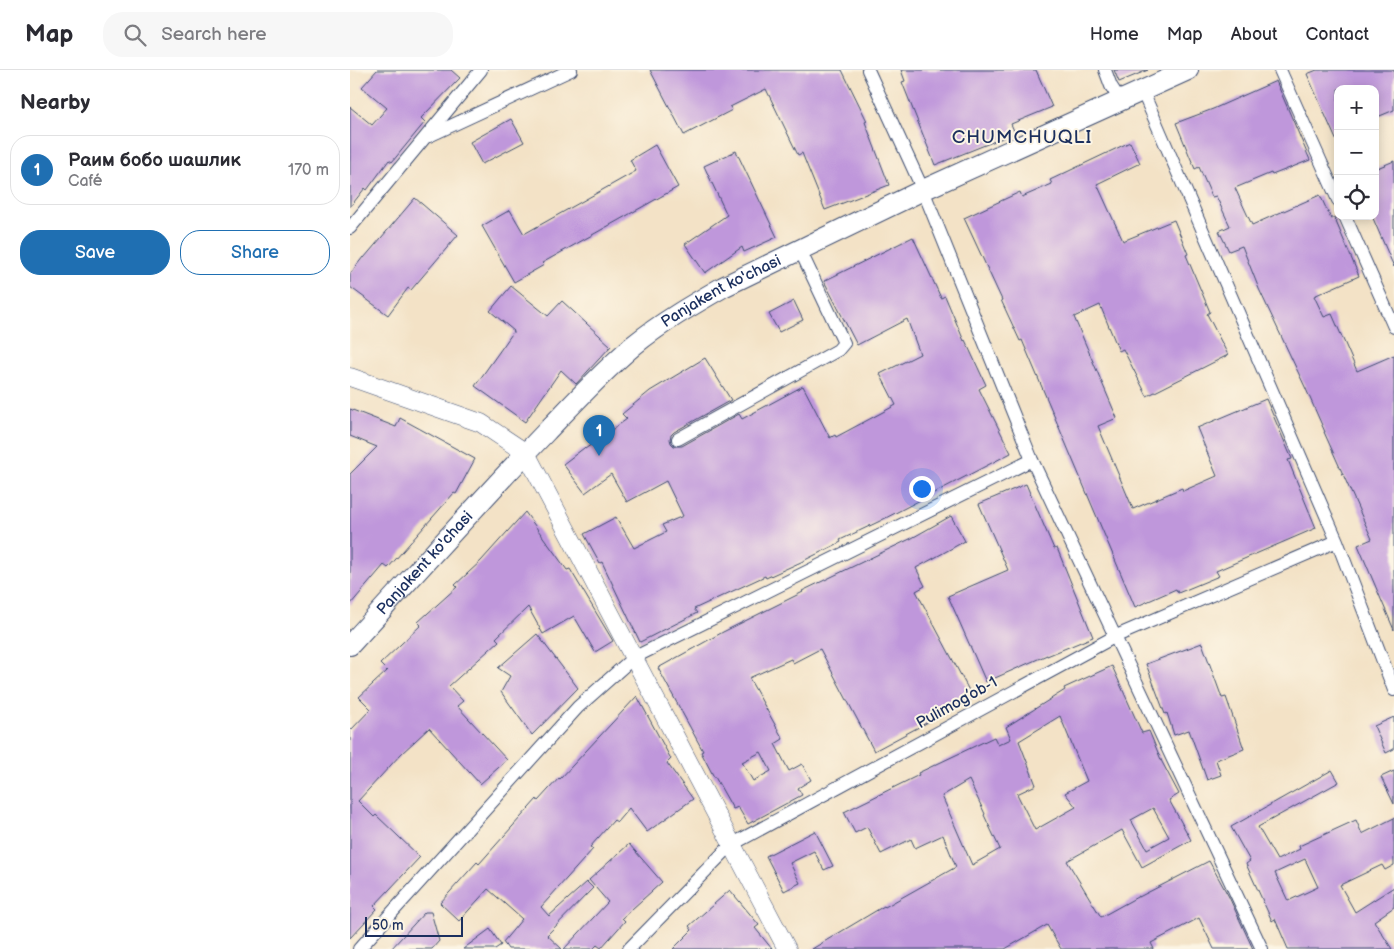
<!DOCTYPE html>
<html lang="en">
<head>
<meta charset="utf-8">
<style>
	:root { --surface:#fff; --page:#f7f7f7; --text:#2b2b33; --muted:#7c7c81; --line:#e1e1e2; --accent:#1f6fb2 }
	body { margin:0; font-family:"Balsamiq Sans",sans-serif; background:var(--page); color:var(--text) }
	.controls { position:absolute; right:15px; top:15px; display:grid; overflow:hidden; border-radius:10px; box-shadow:0 2px 12px #0003 }
	.controls button { width:45px; height:45px; display:grid; place-items:center; padding:0; border:0; border-bottom:1px solid var(--line); background:var(--surface); color:var(--text); font:25px sans-serif }
	.scale { position:absolute; left:15px; bottom:12px; width:98px; box-sizing:border-box; padding-left:5px; border:2px solid #1b2f5e; border-top:0; font-size:14px; line-height:18px; white-space:nowrap; color:#1b2f5e; -webkit-text-stroke:4px #fcf5e5; paint-order:stroke }
	.you { position:absolute; left:571px; top:418px; width:18px; height:18px; margin:-12px; border:4px solid #fff; border-radius:50%; background:#1a73e8; box-shadow:0 0 0 8px #1a73e833 }
	.badge { display:grid; place-items:center; width:32px; height:32px; border-radius:50%; background:var(--accent); color:#fff; font-size:16px; font-weight:700 }
	.pin { position:absolute; translate:-50% -41px; filter:drop-shadow(0 1px 2px #0008) }
	.pin::after { content:''; position:absolute; top:26px; width:18px; height:15px; background:inherit; clip-path:polygon(0 0,100% 0,50% 100%) }
	.list { margin:0; padding:0; list-style:none }
	h2 { display:flex; justify-content:space-between; align-items:center; height:65px; margin:0; padding:0 20px; font-size:21px }
	h2 small { font-size:16px; font-weight:400; color:var(--muted) }
	.list li { display:grid; grid-template-columns:32px 1fr auto; gap:15px; align-items:center; box-sizing:border-box; height:70px; margin:0 10px 10px; padding:0 10px; border:1px solid var(--line); border-radius:20px }
	.list b { display:block; font-size:19px; white-space:nowrap }
	.list p { margin:0; font-size:16px; white-space:nowrap; color:var(--muted) }
	.list em { font-size:16px; font-style:normal; color:var(--muted) }
	.actions { display:flex; gap:10px; padding:15px 20px }
	.actions a { flex:1; padding:11px 0; border:1px solid var(--accent); border-radius:20px; text-align:center; font-size:18px; color:var(--accent) }
	.actions .main { background:var(--accent); color:#fff }
	.icon { flex:none; width:28px; height:28px; fill:none; stroke:currentColor; stroke-width:2; stroke-linecap:round; stroke-linejoin:round }
	.map { position:relative; flex:none; width:1044px; height:879px; overflow:hidden }
	header { display:flex; align-items:center; gap:30px; box-sizing:border-box; height:70px; padding:0 25px; background:var(--surface); border-bottom:1px solid var(--line) }
	header strong { font-size:24px }
	nav { display:flex; gap:28px; margin-inline-start:auto; font-size:18px }
	.search { width:350px; height:45px; background:var(--page); display:flex; align-items:center; gap:12px; box-sizing:border-box; padding:0 18px; border-radius:20px; color:var(--muted); font-size:19px }
	main { display:flex }
	aside { flex:1; background:var(--surface) }
	.map>svg:first-child { display:block }
	.building { fill:#bf97db; fill-rule:evenodd }
	.lines { fill:none; stroke-linecap:round; stroke-linejoin:round }
	.street-casing { stroke:#3b4a6e; stroke-width:14 }
	.secondary-casing { stroke:#3b4a6e; stroke-width:19 }
	.primary-casing { stroke:#3b4a6e; stroke-width:22 }
	.street { stroke:#fff; stroke-width:12 }
	.secondary { stroke:#fff; stroke-width:18 }
	.primary { stroke:#fff; stroke-width:20 }
	.labels { text-anchor:middle; dominant-baseline:central; stroke-width:4; stroke-linejoin:round; paint-order:stroke }
	.street-label { font-size:16px; fill:#1b2f5e; stroke:#fcf5e5 }
	.quarter-label { font-size:19px; letter-spacing:1px; fill:#1b2f5e; stroke:#fcf5e5 }
</style>
</head>
<body>
<header>
<strong>Map</strong>
<div class="search"><svg class="icon" aria-label="search" viewBox="0 0 24 24"><circle cx="10" cy="10" r="6"/><path d="M15 15l6 6"/></svg>Search here</div>
<nav><a>Home</a><a>Map</a><a>About</a><a>Contact</a></nav>
</header>
<main>
<aside>
<h2>Nearby<small></small></h2>
<ul class="list">
<li><span class="badge">1</span><div><b>Раим бобо шашлик</b><p>Café</p></div><em>170 m</em></li>
</ul>
<div class="actions"><a class="main">Save</a><a>Share</a></div>
</aside>
<div class="map">
<svg width="1044" height="879" viewBox="0 0 1044 879">
	<rect width="100%" height="100%" fill="#fcf5e5"/>
	<filter id="ink" filterUnits="userSpaceOnUse"><feTurbulence type="fractalNoise" baseFrequency=".02" numOctaves="2"/><feDisplacementMap in="SourceGraphic" scale="10" xChannelSelector="R" yChannelSelector="G"/><feConvolveMatrix kernelMatrix="1 2 1 2 8 2 1 2 1" color-interpolation-filters="sRGB"/></filter>
	<filter id="wash" filterUnits="userSpaceOnUse"><feTurbulence type="fractalNoise" baseFrequency=".0096" numOctaves="4" result="noise"/><feDisplacementMap in="SourceGraphic" scale="20" xChannelSelector="R" yChannelSelector="G"/><feGaussianBlur stdDeviation="1.12" result="paint"/><feColorMatrix in="noise" values="0 0 0 0 0 0 0 0 0 0 0 0 0 0 0 0 0 1.4 0 .05"/><feComposite in="paint" operator="in"/></filter>
	<g filter="url(#wash)">
		<rect width="100%" height="100%" fill="#f3e2c6"/>
		<g id="blocks">
			<path class="building" d="M 27,0 L 101,0 L 110,8 L 71,48 L 75,52 L 42,92 L 39,90 L 17,120 L 15,118 L 0,137 L 0,37 L 22,55 L 37,38 L 12,17 Z
				M 300,0 L 492,0 L 517,51 L 515,52 L 539,115 L 475,140 L 452,83 L 448,85 L 416,19 L 380,37 L 382,40 L 334,65 Z
				M 551,0 L 686,0 L 702,37 L 661,54 L 665,63 L 585,95 L 552,12 L 555,11 Z
				M 764,0 L 798,0 L 769,12 Z
				M 967,0 L 1044,0 L 1044,40 L 1025,48 L 1025,19 L 988,19 L 988,74 L 957,4 Z
				M 926,11 L 960,90 L 922,105 L 921,103 L 885,118 L 902,155 L 970,125 L 981,149 L 984,147 L 1009,206 L 964,226 L 974,247 L 982,244 L 1007,301 L 1044,285 L 1044,560 L 1008,475 L 1022,469 L 974,362 L 975,362 L 956,319 L 909,219 L 892,176 L 879,181 L 869,161 L 880,156 L 866,126 L 862,127 L 849,97 L 845,99 L 826,53 L 863,39 Z
				M 161,49 L 174,72 L 132,94 L 120,72 Z
				M 780,72 L 790,93 L 747,114 L 773,171 L 824,150 L 838,184 L 836,185 L 860,242 L 857,244 L 878,285 L 797,326 L 773,279 L 769,281 L 750,235 L 724,247 L 767,348 L 748,356 L 783,439 L 832,418 L 833,421 L 867,406 L 847,358 L 916,329 L 942,389 L 938,390 L 966,458 L 866,501 L 869,506 L 828,523 L 826,519 L 785,537 L 672,270 L 670,271 L 651,230 L 652,230 L 614,148 L 670,122 L 672,127 L 702,114 L 700,110 Z
				M 305,75 L 328,117 L 192,193 L 194,195 L 164,212 L 132,156 L 160,140 L 174,164 L 286,101 L 280,90 Z
				M 386,81 L 427,167 L 394,182 L 392,177 L 355,203 L 335,174 L 377,145 L 354,96 Z
				M 1044,91 L 1044,197 L 1022,146 L 1025,146 L 1025,99 Z
				M 65,128 L 108,165 L 61,220 L 58,218 L 38,245 L 0,217 L 0,204 L 13,187 L 14,188 Z
				M 563,167 L 591,228 L 595,226 L 614,271 L 615,270 L 636,315 L 629,319 L 661,383 L 528,452 L 490,470 L 491,472 L 451,492 L 416,508 L 415,506 L 344,539 L 347,543 L 290,572 L 252,492 L 250,493 L 234,464 L 266,447 L 284,478 L 316,462 L 312,455 L 333,446 L 316,411 L 277,432 L 261,404 L 235,423 L 213,394 L 234,378 L 235,379 L 277,349 L 272,344 L 300,321 L 355,288 L 381,330 L 324,362 L 321,365 L 320,369 L 321,373 L 324,376 L 332,376 L 389,344 L 392,349 L 453,316 L 480,368 L 485,365 L 486,367 L 546,335 L 530,304 L 570,284 L 557,249 L 507,275 L 474,211 Z
				M 161,216 L 198,246 L 212,231 L 261,276 L 226,314 L 211,300 L 175,352 L 125,316 L 164,261 L 140,241 Z
				M 444,231 L 453,250 L 429,262 L 419,244 Z
				M 0,339 L 46,357 L 50,348 L 125,389 L 106,424 L 104,423 L 38,498 L 34,495 L 0,535 L 0,404 L 27,377 L 0,366 Z
				M 676,414 L 704,479 L 707,478 L 743,567 L 697,586 L 697,585 L 636,612 L 598,526 L 658,500 L 629,434 Z
				M 175,442 L 217,500 L 220,499 L 263,571 L 245,582 L 224,546 L 193,564 L 178,537 L 146,568 L 149,571 L 99,616 L 113,631 L 107,636 L 157,690 L 130,714 L 79,658 L 51,684 L 8,731 L 24,747 L 26,745 L 70,787 L 24,836 L 27,839 L 0,868 L 0,661 L 21,639 L 9,627 L 37,601 L 30,594 L 71,555 L 68,552 L 107,517 L 105,515 L 131,491 Z
				M 601,446 L 615,471 L 566,498 L 575,516 L 566,521 L 623,628 L 524,681 L 470,579 L 443,593 L 441,589 L 399,608 L 433,669 L 425,674 L 439,701 L 452,694 L 461,710 L 448,718 L 452,725 L 398,754 L 388,737 L 383,739 L 365,707 L 364,707 L 351,682 L 353,681 L 308,598 L 373,562 L 453,522 L 452,521 L 562,468 ZM 411,682 L 421,701 L 403,711 L 392,692 Z
				M 187,564 L 228,618 L 182,665 L 151,622 L 160,606 L 148,598 Z
				M 852,573 L 872,628 L 876,627 L 894,679 L 866,690 L 871,705 L 857,710 L 839,660 L 824,665 L 817,643 L 815,644 L 796,594 Z
				M 762,596 L 792,663 L 799,661 L 812,692 L 829,724 L 819,730 L 841,770 L 792,797 L 772,760 L 717,791 L 751,847 L 789,826 L 789,827 L 859,791 L 879,827 L 903,879 L 864,879 L 849,848 L 801,873 L 804,879 L 711,879 L 697,855 L 655,879 L 462,879 L 534,836 L 535,837 L 606,797 L 593,765 L 565,778 L 561,769 L 531,784 L 517,757 L 505,763 L 494,742 L 569,705 L 568,703 L 644,667 L 648,675 L 661,669 L 656,657 L 715,620 L 714,618 ZM 710,646 L 737,711 L 715,723 L 726,737 L 685,760 L 667,724 L 686,715 L 669,671 ZM 619,710 L 635,744 L 634,745 L 650,779 L 622,795 L 592,726 ZM 803,738 L 819,767 L 797,779 L 781,750 Z
				M 287,626 L 321,689 L 317,693 L 343,729 L 297,762 L 279,738 L 267,752 L 264,750 L 240,777 L 243,779 L 191,837 L 199,846 L 237,812 L 243,818 L 197,865 L 212,879 L 158,879 L 153,872 L 172,849 L 138,819 L 109,851 L 90,833 L 127,792 L 129,794 L 187,729 L 188,731 L 209,708 L 210,709 Z
				M 1044,647 L 1044,679 L 1036,683 L 1024,656 Z
				M 982,700 L 989,712 L 908,757 L 927,790 L 950,779 L 949,776 L 1006,750 L 1012,764 L 1044,748 L 1044,795 L 1035,800 L 1032,795 L 990,815 L 1005,842 L 1044,817 L 1044,837 L 1024,851 L 1042,879 L 938,879 L 925,849 L 922,851 L 896,794 L 900,791 L 881,757 ZM 955,789 L 968,817 L 938,831 L 925,803 Z
				M 1044,701 L 1044,734 L 1031,707 Z
				M 465,761 L 483,796 L 474,800 L 464,781 L 440,793 L 450,813 L 434,821 L 416,786 Z
				M 279,774 L 312,812 L 272,848 L 275,851 L 251,878 L 247,875 L 243,879 L 214,879 L 258,832 L 239,810 Z
				M 380,820 L 409,855 L 405,858 L 422,879 L 323,879 L 342,860 L 339,856 Z
				M 75,842 L 81,842 L 89,871 L 82,879 L 41,879 Z
				M 140,859 L 151,875 L 145,879 L 113,879 Z"/>
		</g>
	</g>
	<g filter="url(#ink)">
		<use href="#blocks" fill-opacity="0" stroke="#3b4a6e" stroke-width="1"/>
		<g class="lines">
			<defs>
				<path id="street" d="M 518,0 L 573,120 L 682,390 L 912,879
					M 755,0 L 761,16 L 770,30
					M 930,0 L 988,130
					M 792,20 L 987,471 L 1044,620
					M 79,66 L 221,0
					M 995,146 L 1044,257
					M 0,158 L 131,0
					M 328,369 L 488,280 L 494,273 L 450,180
					M 9,879 L 228,637 L 283,588 L 682,390
					M 279,879 L 381,775 L 764,567 L 987,471"/>
				<path id="secondary" d="M 0,307 L 131,353 L 176,383 L 437,879"/>
				<g id="primary">
					<path id="s1" d="M 0,575 C 65,504 129,432 195,363 C 224,333 252,302 284,275 C 311,253 342,235 373,217 L 573,120 L 838,0"/>
				</g>
			</defs>
			<use href="#street" class="street-casing"/>
			<use href="#secondary" class="secondary-casing"/>
			<use href="#primary" class="primary-casing"/>
			<use href="#street" class="street"/>
			<use href="#secondary" class="secondary"/>
			<use href="#primary" class="primary"/>
		</g>
	</g>
	<g class="labels">
		<g class="street-label">
			<text stroke="none"><textPath href="#s1" startOffset="516">Panjakent ko'chasi</textPath></text>
			<text stroke="none"><textPath href="#s1" startOffset="111">Panjakent ko'chasi</textPath></text>
			<text transform="translate(607 633) rotate(-29)">Pulimog’ob-1</text>
		</g>
		<g class="quarter-label">
			<text x="672" y="67">CHUMCHUQLI</text>
		</g>
	</g>
</svg>
<div class="controls">
<button>+</button>
<button>−</button>
<button><svg class="icon" aria-label="locate" viewBox="0 0 24 24"><circle cx="12" cy="12" r="6"/><path d="M12 2v4M12 18v4M2 12h4M18 12h4"/></svg></button>
</div>
<div class="scale">50 m</div>
<div class="you"></div>
<div class="pin badge" style="left:249px;top:386px">1</div>
</div>
</main>
</body>
</html>
